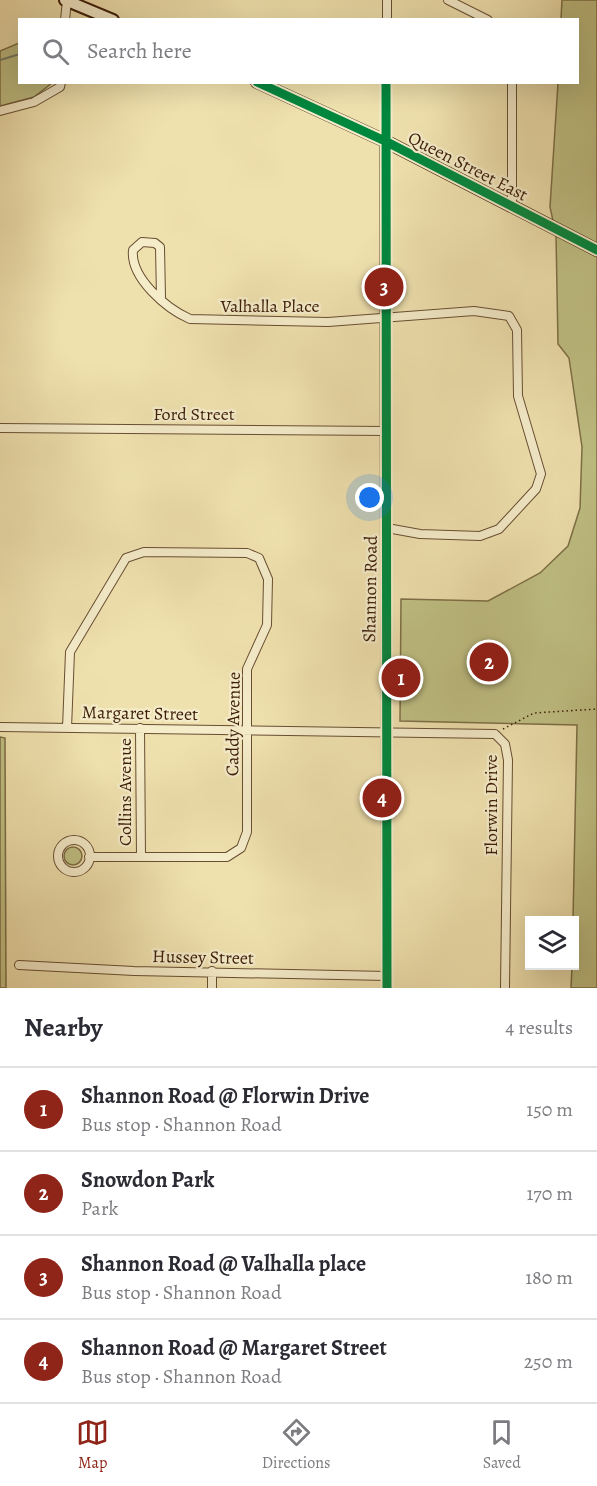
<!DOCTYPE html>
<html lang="en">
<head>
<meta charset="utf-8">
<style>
	:root { --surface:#fff; --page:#f7f7f7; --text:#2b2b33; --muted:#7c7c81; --line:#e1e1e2; --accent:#8f2418 }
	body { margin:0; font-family:Alegreya,serif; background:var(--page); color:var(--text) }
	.controls { position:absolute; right:18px; bottom:18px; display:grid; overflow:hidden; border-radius:0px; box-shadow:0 6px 24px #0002 }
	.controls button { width:54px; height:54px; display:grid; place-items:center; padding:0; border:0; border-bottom:2px solid var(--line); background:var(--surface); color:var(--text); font:30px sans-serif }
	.you { position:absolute; left:370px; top:498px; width:21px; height:21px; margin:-15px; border:4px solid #fff; border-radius:50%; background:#1a73e8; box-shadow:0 0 0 9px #1a73e833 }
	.badge { display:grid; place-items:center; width:39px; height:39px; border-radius:50%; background:var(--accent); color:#fff; font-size:20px; font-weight:700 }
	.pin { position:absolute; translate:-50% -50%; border:3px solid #fff; box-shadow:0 2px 6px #0006 }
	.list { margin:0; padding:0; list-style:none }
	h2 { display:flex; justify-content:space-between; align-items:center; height:78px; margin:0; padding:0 24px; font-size:26px }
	h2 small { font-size:20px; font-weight:400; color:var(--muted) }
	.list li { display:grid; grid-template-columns:39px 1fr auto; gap:18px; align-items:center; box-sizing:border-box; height:84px; padding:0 24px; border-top:2px solid var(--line) }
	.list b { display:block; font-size:22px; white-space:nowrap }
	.list p { margin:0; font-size:20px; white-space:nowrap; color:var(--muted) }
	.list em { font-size:20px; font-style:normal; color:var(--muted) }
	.icon { flex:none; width:33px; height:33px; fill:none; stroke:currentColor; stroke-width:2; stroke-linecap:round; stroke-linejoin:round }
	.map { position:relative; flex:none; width:597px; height:988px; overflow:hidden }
	.search { position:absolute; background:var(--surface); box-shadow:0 6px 24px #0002; left:18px; right:18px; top:18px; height:66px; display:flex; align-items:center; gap:15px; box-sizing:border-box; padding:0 21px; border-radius:0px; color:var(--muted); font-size:22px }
	.sheet { height:414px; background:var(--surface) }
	nav { display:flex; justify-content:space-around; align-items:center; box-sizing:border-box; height:84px; border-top:2px solid var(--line); background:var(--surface); font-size:16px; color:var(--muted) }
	nav a { display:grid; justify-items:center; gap:3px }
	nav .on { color:var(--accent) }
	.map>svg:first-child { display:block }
	.green { fill:#c0c185; stroke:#7e6f46; stroke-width:1.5 }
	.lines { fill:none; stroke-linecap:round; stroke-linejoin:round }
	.stream { stroke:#747c6d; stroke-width:2 }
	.minor-casing { stroke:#684e32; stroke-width:10 }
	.tertiary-casing { stroke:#684e32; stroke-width:12 }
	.secondary-casing { stroke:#3b1d08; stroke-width:14 }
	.path { stroke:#3b1d08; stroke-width:1.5; stroke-dasharray:1.5 3; stroke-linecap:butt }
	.minor { stroke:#f5ecca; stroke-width:8 }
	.tertiary { stroke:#f5ecca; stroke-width:9 }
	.secondary { stroke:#f5ecca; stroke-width:10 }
	.cycleway-casing { stroke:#f5ecca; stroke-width:13 }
	.cycleway { stroke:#00873e; stroke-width:9 }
	.labels { text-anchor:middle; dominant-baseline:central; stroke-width:4.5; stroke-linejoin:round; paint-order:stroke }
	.street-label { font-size:18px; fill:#3b1d08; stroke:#f5ecca }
</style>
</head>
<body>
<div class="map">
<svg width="597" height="988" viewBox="0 0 597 988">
	<rect width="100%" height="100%" fill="#efe1ae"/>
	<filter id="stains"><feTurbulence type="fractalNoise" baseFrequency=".00333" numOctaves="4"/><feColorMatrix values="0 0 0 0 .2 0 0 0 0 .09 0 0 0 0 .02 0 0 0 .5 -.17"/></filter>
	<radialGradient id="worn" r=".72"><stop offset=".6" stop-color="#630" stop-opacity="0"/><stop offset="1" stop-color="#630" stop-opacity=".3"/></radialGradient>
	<path class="green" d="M 562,0 L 597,0 L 597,988 L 571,988 L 572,966 L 574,966 L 573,920 L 577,725 L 400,721 L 401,599 L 488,601 L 540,573 L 568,546 L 580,508 L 582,447 L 569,358 L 558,344 L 556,235 L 550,207 L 558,83 L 578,82 L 578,20 L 561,19 Z
		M 19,43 L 20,82 L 52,83 L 34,97 L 0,106 L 0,51 Z
		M 0,737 L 5,738 L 6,988 L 0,988 Z
		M64 856a9 9 0 1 1 18 0a9 9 0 1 1-18 0Z"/>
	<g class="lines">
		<path class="stream" d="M 0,60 L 20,54"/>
		<defs>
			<path id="minor" d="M 448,0 L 488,20
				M 65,20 L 67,0
				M 387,20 L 387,0
				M 0,111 L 34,102 L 60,87 L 61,82
				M 385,141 L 386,82
				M 512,208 L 512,82
				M 161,298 L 160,247 L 155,243 L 142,242 L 133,250 C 130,278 167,309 190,319 L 328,322 L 474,311 L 509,316 L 517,330 L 518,396 L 541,474 L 536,489 L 499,529 L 480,536 L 420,534 L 387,528
				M 0,428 L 387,431
				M 0,727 L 495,734 L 505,744 L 508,760 L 505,988
				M 67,728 L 70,652 L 126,558 L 144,552 L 247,553 L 259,558 L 268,579 L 267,625 L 247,669 L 247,832 L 241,848 L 227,857 L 89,857
				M 140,728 L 141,857
				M58 856a16 16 0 1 1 32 0a16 16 0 1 1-32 0Z
				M 19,965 L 134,971 L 387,976
				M 212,988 L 212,971"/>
			<path id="tertiary" d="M 385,141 L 387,988"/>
			<path id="secondary" d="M 65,0 L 113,20
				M 257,82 L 385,141 L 597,250"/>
		</defs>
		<use href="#minor" class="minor-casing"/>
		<use href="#tertiary" class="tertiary-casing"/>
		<use href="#secondary" class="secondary-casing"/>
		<path class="path" d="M 503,729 L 534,713 L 597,709"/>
		<use href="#minor" class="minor"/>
		<use href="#tertiary" class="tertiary"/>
		<use href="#secondary" class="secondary"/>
		<defs>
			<path id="cycleway" d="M 257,82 L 385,141 L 597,250
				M 386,82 L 387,988"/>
		</defs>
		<use href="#cycleway" class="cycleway-casing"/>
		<use href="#cycleway" class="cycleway"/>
	</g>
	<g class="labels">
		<g class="street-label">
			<text transform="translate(468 166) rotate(27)">Queen Street East</text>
			<text x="270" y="306">Valhalla Place</text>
			<text x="194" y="414">Ford Street</text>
			<text transform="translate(370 589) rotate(-89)">Shannon Road</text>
			<text transform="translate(140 713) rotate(1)">Margaret Street</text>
			<text transform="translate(233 724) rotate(-89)">Caddy Avenue</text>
			<text transform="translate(125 792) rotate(-90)">Collins Avenue</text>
			<text transform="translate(491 805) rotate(-90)">Florwin Drive</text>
			<text transform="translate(203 957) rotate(1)">Hussey Street</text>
		</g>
	</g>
	<rect width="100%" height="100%" filter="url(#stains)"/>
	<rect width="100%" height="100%" fill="url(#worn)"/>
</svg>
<div class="controls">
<button><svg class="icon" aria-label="layers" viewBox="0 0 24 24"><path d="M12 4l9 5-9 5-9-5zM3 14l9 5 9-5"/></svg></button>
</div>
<div class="you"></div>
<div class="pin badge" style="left:401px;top:678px">1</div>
<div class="pin badge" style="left:489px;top:662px">2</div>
<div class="pin badge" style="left:384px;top:287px">3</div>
<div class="pin badge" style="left:382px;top:798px">4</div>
<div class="search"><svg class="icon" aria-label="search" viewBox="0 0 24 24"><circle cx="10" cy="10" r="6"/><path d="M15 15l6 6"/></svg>Search here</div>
</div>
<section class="sheet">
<h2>Nearby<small>4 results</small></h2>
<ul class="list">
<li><span class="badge">1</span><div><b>Shannon Road @ Florwin Drive</b><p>Bus stop · Shannon Road</p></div><em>150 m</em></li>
<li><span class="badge">2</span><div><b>Snowdon Park</b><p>Park</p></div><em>170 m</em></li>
<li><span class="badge">3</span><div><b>Shannon Road @ Valhalla place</b><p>Bus stop · Shannon Road</p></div><em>180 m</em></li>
<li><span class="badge">4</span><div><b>Shannon Road @ Margaret Street</b><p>Bus stop · Shannon Road</p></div><em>250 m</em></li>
</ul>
</section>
<nav>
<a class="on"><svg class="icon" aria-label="map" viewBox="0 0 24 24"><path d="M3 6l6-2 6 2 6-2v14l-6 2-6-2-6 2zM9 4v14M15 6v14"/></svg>Map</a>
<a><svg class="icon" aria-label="directions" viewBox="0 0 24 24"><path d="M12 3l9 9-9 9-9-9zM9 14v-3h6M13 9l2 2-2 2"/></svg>Directions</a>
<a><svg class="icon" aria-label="saved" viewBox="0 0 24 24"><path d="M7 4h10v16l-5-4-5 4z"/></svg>Saved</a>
</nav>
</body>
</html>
